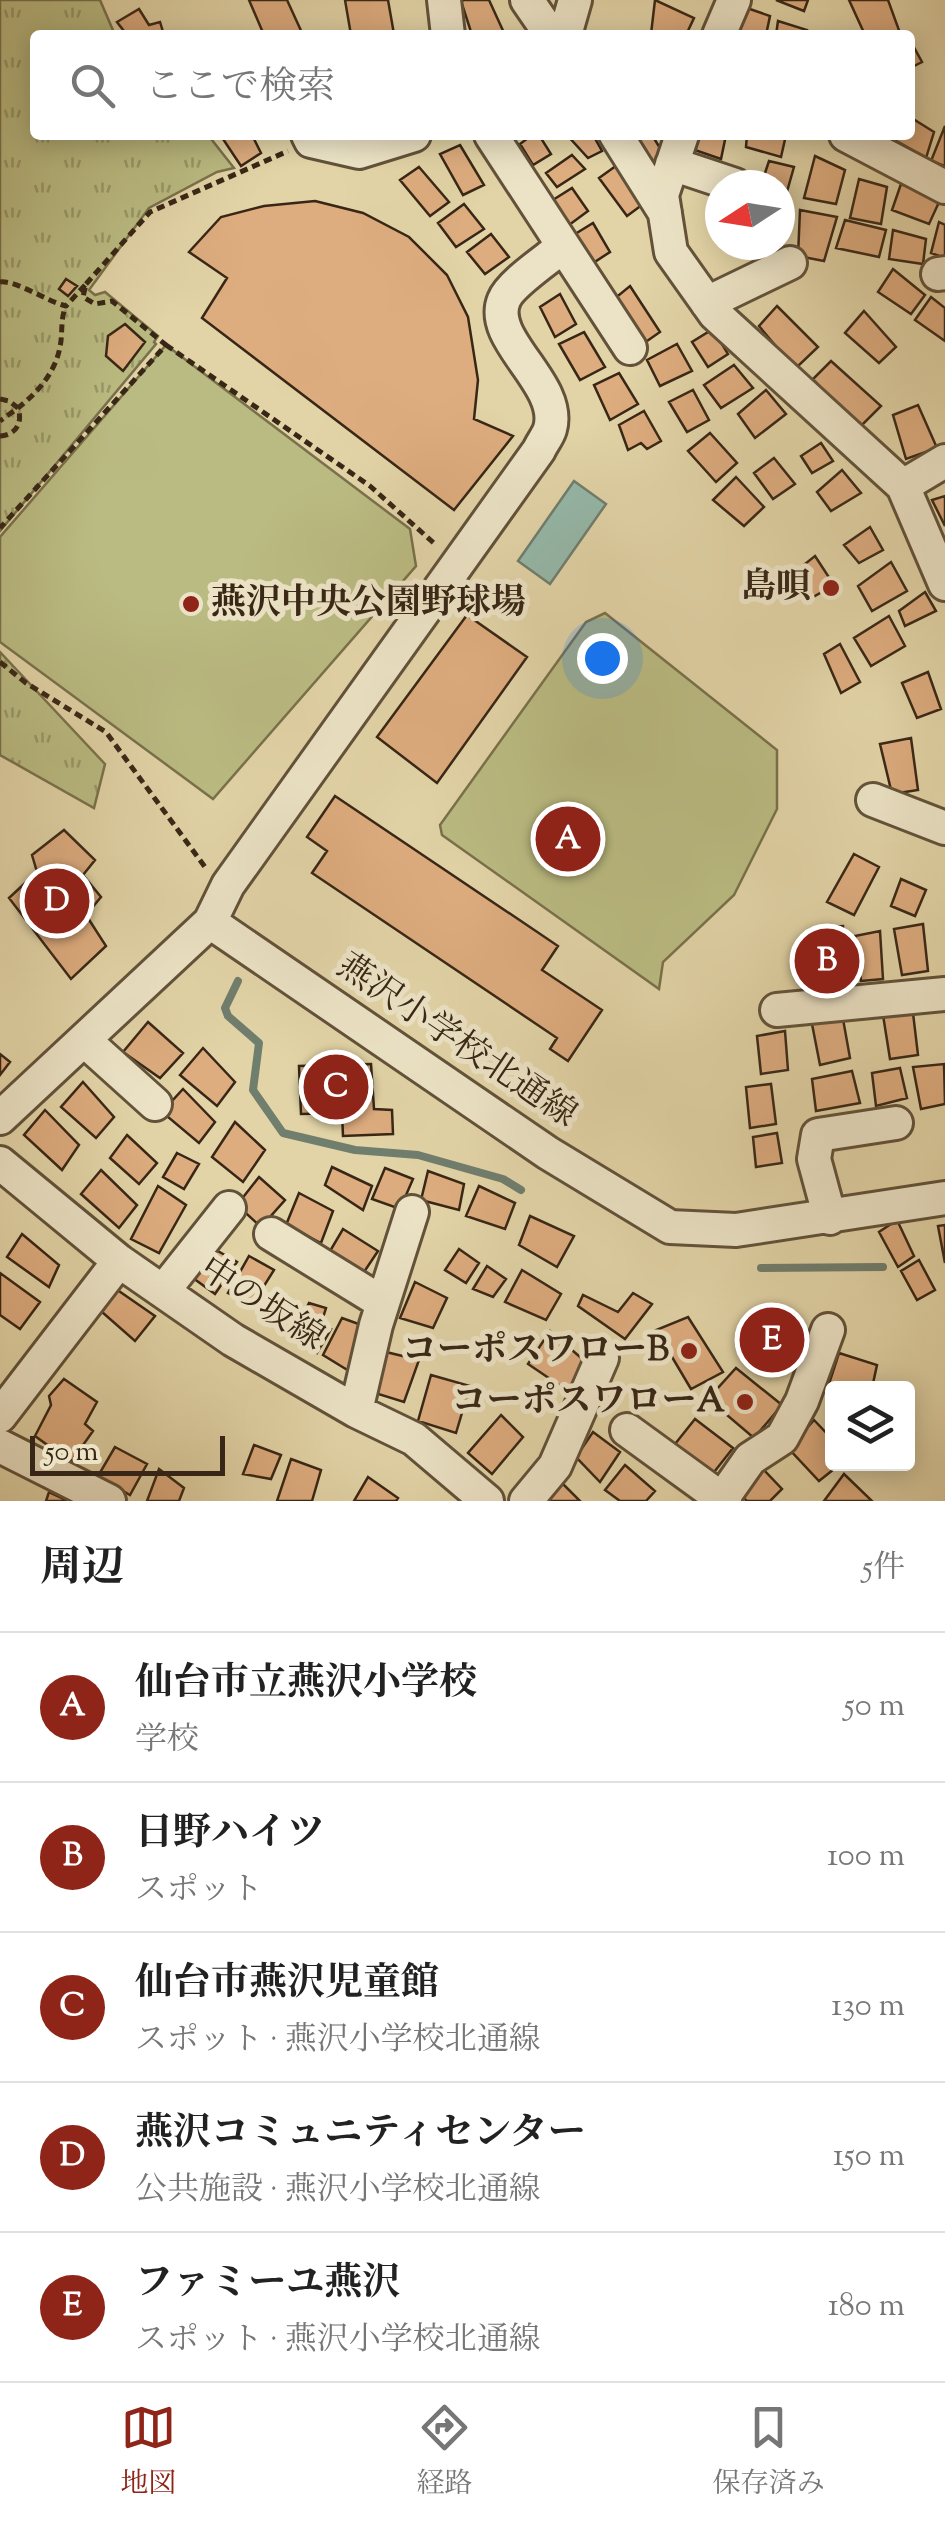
<!DOCTYPE html>
<html lang="ja">
<head>
<meta charset="utf-8">
<style>
	:root { --surface:#fff; --page:#f6f6f6; --text:#222; --muted:#767676; --line:#e0e0e0; --accent:#8f2418 }
	body { margin:0; font-family:"Sorts Mill Goudy","Noto Serif JP",serif; background:var(--page); color:var(--text) }
	.controls { position:absolute; right:30px; bottom:30px; display:grid; overflow:hidden; border-radius:10px; box-shadow:0 5px 25px #0003 }
	.controls button { width:90px; height:90px; display:grid; place-items:center; padding:0; border:0; border-bottom:2px solid var(--line); background:var(--surface); color:var(--text); font:50px sans-serif }
	.compass { position:absolute; left:705px; top:170px; width:90px; height:90px; border-radius:50%; background:var(--surface); box-shadow:0 5px 25px #0003; rotate:258deg }
	.scale { position:absolute; left:30px; bottom:25px; width:195px; box-sizing:border-box; padding-left:10px; border:5px solid #382716; border-top:0; font-size:28px; line-height:35px; white-space:nowrap; color:#382716; -webkit-text-stroke:8px #ece3c6; paint-order:stroke }
	.you { position:absolute; left:602px; top:658px; width:35px; height:35px; margin:-25px; border:8px solid #fff; border-radius:50%; background:#1a73e8; box-shadow:0 0 0 15px #1a73e833 }
	.badge { display:grid; place-items:center; width:65px; height:65px; border-radius:50%; background:var(--accent); color:#fff; font-size:32px; font-weight:700 }
	.pin { position:absolute; translate:-50% -50%; border:5px solid #fff; box-shadow:0 2px 10px #0006 }
	.list { margin:0; padding:0; list-style:none }
	h2 { display:flex; justify-content:space-between; align-items:center; height:130px; margin:0; padding:0 40px; font-size:42px }
	h2 small { font-size:32px; font-weight:400; color:var(--muted) }
	.list li { display:grid; grid-template-columns:65px 1fr auto; gap:30px; align-items:center; box-sizing:border-box; height:150px; padding:0 40px; border-top:2px solid var(--line) }
	.list b { display:block; font-size:38px; white-space:nowrap }
	.list p { margin:0; font-size:32px; white-space:nowrap; color:var(--muted) }
	.list em { font-size:32px; font-style:normal; color:var(--muted) }
	.icon { flex:none; width:55px; height:55px; fill:none; stroke:currentColor; stroke-width:2; stroke-linecap:round; stroke-linejoin:round }
	.map { position:relative; flex:none; width:945px; height:1501px; overflow:hidden }
	.search { position:absolute; background:var(--surface); box-shadow:0 5px 25px #0003; left:30px; right:30px; top:30px; height:110px; display:flex; align-items:center; gap:25px; box-sizing:border-box; padding:0 35px; border-radius:10px; color:var(--muted); font-size:38px }
	.sheet { height:880px; background:var(--surface) }
	nav { display:flex; justify-content:space-around; align-items:center; box-sizing:border-box; height:140px; border-top:2px solid var(--line); background:var(--surface); font-size:28px; color:var(--muted) }
	nav a { display:grid; justify-items:center; gap:5px }
	nav .on { color:var(--accent) }
	.map>svg:first-child { display:block }
	.grass { fill:url(#grass-tufts); stroke:#79714c; stroke-width:2.5 }
	.pitch { fill:#babb82; stroke:#79714c; stroke-width:2.5 }
	.water { fill:#95b8a9; stroke:#707e6e; stroke-width:2.5 }
	.lines { fill:none; stroke-linecap:round; stroke-linejoin:round }
	.stream { stroke:#707e6e; stroke-width:8 }
	.building { fill:#ddac7f; stroke:#382716; stroke-width:2.5 }
	.minor-casing { stroke:#62523a; stroke-width:38 }
	.path { stroke:#382716; stroke-width:5; stroke-dasharray:8 5; stroke-linecap:butt }
	.minor { stroke:#ece3c6; stroke-width:32 }
	.poi-dot { fill:#8f2418; stroke:#ece3c6; stroke-width:4 }
	.labels { text-anchor:middle; dominant-baseline:central; stroke-width:10; stroke-linejoin:round; paint-order:stroke }
	.poi-label { font-size:35px; font-weight:bold; fill:#382716; stroke:#ece3c6; text-anchor:end }
	.street-label { font-size:35px; fill:#382716; stroke:#ece3c6 }
</style>
</head>
<body>
<div class="map">
<svg width="945" height="1501" viewBox="0 0 945 1501">
	<defs>
		<pattern id="grass-tufts" width="24" height="20" patternUnits="userSpaceOnUse" patternTransform="scale(2.5)"><rect width="24" height="20" fill="#babb82"/><path d="M3 7l-1-3M5 7V3M7 7l1-3M15 17l-1-3M17 17v-4M19 17l1-3" fill="none" stroke="#989869"/></pattern>
	</defs>
	<rect width="100%" height="100%" fill="#e2d4a7"/>
	<filter id="stains"><feTurbulence type="fractalNoise" baseFrequency=".002" numOctaves="4"/><feColorMatrix values="0 0 0 0 .2 0 0 0 0 .09 0 0 0 0 .02 0 0 0 .5 -.17"/></filter>
	<radialGradient id="worn" r=".72"><stop offset=".6" stop-color="#630" stop-opacity="0"/><stop offset="1" stop-color="#630" stop-opacity=".3"/></radialGradient>
	<path class="grass" d="M 0,0 L 100,0 L 115,35 L 35,35 L 35,135 L 208,135 L 234,168 L 217,172 L 149,208 L 89,290 L 95,295 L 105,292 L 158,336 L 154,342 L 156,344 L 0,531 Z
		M 0,652 L 105,764 L 94,808 L 0,755 Z"/>
	<path class="pitch" d="M 166,345 L 410,529 L 416,566 L 213,799 L 0,642 L 0,537 Z
		M 605,613 L 777,750 L 777,809 L 734,895 L 663,962 L 659,989 L 442,835 L 440,825 L 586,622 Z"/>
	<path class="water" d="M 574,481 L 606,504 L 550,584 L 518,561 Z"/>
	<g class="lines">
		<path class="stream" d="M 238,981 L 225,1008 L 228,1016 L 259,1043 L 253,1090 L 283,1133 L 355,1150 L 418,1155 L 503,1179 L 521,1190
			M 761,1268 L 883,1267"/>
	</g>
	<path class="building" d="M 249,0 L 287,0 L 303,35 L 264,35 Z
		M 345,0 L 388,0 L 394,34 L 351,35 Z
		M 464,0 L 489,0 L 505,35 L 472,35 L 461,1 Z
		M 655,0 L 694,18 L 686,35 L 651,34 Z
		M 776,0 L 808,0 L 804,11 Z
		M 849,0 L 888,0 L 900,33 L 865,35 Z
		M 744,7 L 770,16 L 766,35 L 738,35 Z
		M 139,9 L 149,25 L 160,22 L 164,35 L 127,35 L 117,22 Z
		M 778,21 L 807,30 L 806,35 L 776,35 Z
		M 910,40 L 922,62 L 910,68 Z
		M 910,117 L 934,132 L 926,158 L 886,135 L 910,135 Z
		M 945,126 L 945,166 L 931,161 Z
		M 252,135 L 261,153 L 241,166 L 221,136 Z
		M 532,135 L 539,135 L 551,154 L 533,165 L 520,144 Z
		M 567,135 L 593,135 L 602,151 L 588,158 Z
		M 626,135 L 652,135 L 663,153 L 647,168 Z
		M 694,135 L 726,135 L 721,159 L 689,148 Z
		M 747,135 L 786,135 L 781,157 L 746,147 Z
		M 460,145 L 484,185 L 463,195 L 440,154 Z
		M 572,155 L 585,169 L 557,187 L 546,173 Z
		M 815,156 L 845,170 L 836,204 L 804,198 Z
		M 769,161 L 794,167 L 784,202 L 780,201 L 780,185 L 761,185 Z
		M 620,163 L 646,202 L 627,216 L 599,178 Z
		M 419,167 L 449,202 L 430,216 L 400,180 Z
		M 859,179 L 887,187 L 881,224 L 850,218 Z
		M 901,184 L 940,200 L 929,224 L 892,210 Z
		M 572,188 L 588,211 L 565,228 L 548,203 Z
		M 315,201 L 363,213 L 409,237 L 447,275 L 468,317 L 478,380 L 474,419 L 513,436 L 454,510 L 202,318 L 227,278 L 189,252 L 221,217 L 264,206 Z
		M 464,204 L 484,229 L 456,247 L 438,223 Z
		M 800,210 L 837,217 L 824,261 L 798,256 Z
		M 845,220 L 886,230 L 879,257 L 836,248 Z
		M 939,222 L 945,225 L 945,258 L 931,253 Z
		M 593,223 L 610,252 L 587,267 L 567,239 Z
		M 893,230 L 926,239 L 923,264 L 889,259 Z
		M 491,234 L 509,257 L 485,274 L 467,252 Z
		M 893,269 L 925,295 L 911,314 L 878,292 Z
		M 66,279 L 77,286 L 68,296 L 59,289 Z
		M 630,286 L 660,332 L 637,348 L 608,304 Z
		M 560,294 L 576,324 L 555,337 L 540,307 Z
		M 931,297 L 945,308 L 945,341 L 915,320 Z
		M 777,306 L 818,347 L 795,369 L 759,326 Z
		M 864,311 L 896,347 L 879,363 L 845,333 Z
		M 125,324 L 145,342 L 123,371 L 106,356 L 108,336 Z
		M 713,329 L 728,354 L 708,367 L 692,342 Z
		M 584,332 L 605,367 L 580,380 L 559,344 Z
		M 677,344 L 692,371 L 660,386 L 647,360 Z
		M 831,361 L 881,406 L 858,429 L 813,379 Z
		M 734,365 L 753,388 L 721,408 L 704,385 Z
		M 619,373 L 638,404 L 610,420 L 594,385 Z
		M 693,390 L 709,420 L 687,432 L 669,402 Z
		M 766,390 L 786,414 L 755,438 L 738,414 Z
		M 918,405 L 937,448 L 906,459 L 893,415 Z
		M 644,411 L 661,441 L 647,449 L 641,443 L 628,450 L 619,425 Z
		M 710,433 L 737,463 L 716,482 L 688,451 Z
		M 821,443 L 833,461 L 812,473 L 801,456 Z
		M 774,458 L 795,484 L 773,499 L 754,473 Z
		M 842,470 L 861,493 L 831,511 L 817,492 Z
		M 736,477 L 764,507 L 744,526 L 713,500 Z
		M 945,496 L 945,526 L 932,500 Z
		M 870,527 L 883,550 L 859,563 L 844,545 Z
		M 815,556 L 834,585 L 806,601 L 791,575 Z
		M 891,562 L 907,591 L 872,611 L 858,586 Z
		M 925,592 L 936,611 L 905,626 L 899,611 Z
		M 467,615 L 527,657 L 437,783 L 377,737 Z
		M 889,616 L 905,646 L 871,666 L 854,638 Z
		M 840,644 L 860,682 L 841,693 L 824,654 Z
		M 928,672 L 941,709 L 917,718 L 902,683 Z
		M 911,738 L 918,790 L 892,794 L 880,744 Z
		M 335,796 L 558,946 L 542,970 L 602,1010 L 568,1061 L 550,1049 L 557,1038 L 312,873 L 327,851 L 307,837 Z
		M 64,830 L 95,860 L 83,875 L 101,897 L 86,915 L 106,946 L 71,979 L 9,898 L 37,872 L 32,855 Z
		M 854,854 L 879,867 L 854,915 L 827,902 Z
		M 901,879 L 926,890 L 915,916 L 891,906 Z
		M 923,924 L 928,971 L 902,975 L 894,929 Z
		M 843,926 L 840,996 L 811,993 L 816,928 Z
		M 880,931 L 883,979 L 861,981 L 855,936 Z
		M 913,1013 L 918,1055 L 890,1059 L 883,1015 Z
		M 843,1019 L 850,1058 L 820,1065 L 812,1024 Z
		M 148,1022 L 183,1053 L 160,1078 L 123,1052 Z
		M 785,1031 L 788,1070 L 761,1074 L 757,1036 Z
		M 203,1048 L 235,1082 L 217,1106 L 180,1075 Z
		M 0,1054 L 10,1062 L 0,1075 Z
		M 371,1064 L 374,1109 L 392,1110 L 393,1134 L 343,1136 L 342,1113 L 301,1114 L 299,1066 Z
		M 944,1064 L 945,1104 L 921,1109 L 913,1067 Z
		M 900,1068 L 907,1098 L 876,1106 L 872,1073 Z
		M 852,1071 L 860,1103 L 816,1111 L 812,1079 Z
		M 83,1082 L 114,1117 L 96,1138 L 61,1107 Z
		M 771,1084 L 776,1124 L 750,1128 L 746,1087 Z
		M 183,1089 L 215,1122 L 199,1143 L 162,1112 Z
		M 45,1110 L 79,1145 L 62,1170 L 24,1135 Z
		M 235,1122 L 265,1150 L 243,1182 L 212,1157 Z
		M 777,1133 L 782,1163 L 756,1167 L 753,1137 Z
		M 127,1135 L 157,1163 L 139,1184 L 110,1158 Z
		M 177,1153 L 199,1164 L 184,1189 L 163,1177 Z
		M 332,1167 L 372,1186 L 363,1210 L 325,1185 Z
		M 385,1168 L 413,1179 L 400,1209 L 372,1199 Z
		M 101,1170 L 137,1205 L 119,1228 L 81,1194 Z
		M 428,1171 L 464,1184 L 459,1210 L 421,1200 Z
		M 259,1177 L 285,1200 L 261,1227 L 237,1205 Z
		M 158,1186 L 186,1205 L 159,1253 L 131,1239 Z
		M 479,1186 L 515,1203 L 505,1229 L 466,1216 Z
		M 299,1193 L 333,1211 L 321,1243 L 286,1225 Z
		M 530,1216 L 574,1236 L 557,1267 L 519,1245 Z
		M 897,1220 L 914,1256 L 898,1267 L 879,1232 Z
		M 945,1225 L 945,1263 L 938,1226 Z
		M 343,1229 L 378,1251 L 364,1272 L 330,1251 Z
		M 22,1234 L 59,1265 L 49,1287 L 7,1257 Z
		M 459,1249 L 479,1263 L 466,1283 L 445,1270 Z
		M 216,1250 L 237,1262 L 215,1294 L 193,1278 Z
		M 249,1256 L 274,1270 L 252,1305 L 228,1293 Z
		M 919,1260 L 935,1290 L 917,1300 L 901,1271 Z
		M 487,1266 L 506,1279 L 493,1297 L 473,1289 Z
		M 522,1270 L 561,1294 L 546,1320 L 505,1302 Z
		M 0,1273 L 40,1302 L 20,1329 L 0,1315 Z
		M 415,1282 L 447,1298 L 433,1328 L 400,1318 Z
		M 116,1289 L 155,1316 L 135,1341 L 102,1312 Z
		M 633,1293 L 652,1304 L 625,1339 L 578,1306 L 583,1295 L 618,1312 Z
		M 309,1303 L 326,1308 L 321,1324 L 331,1329 L 317,1353 L 292,1337 Z
		M 762,1314 L 798,1327 L 780,1366 L 746,1353 Z
		M 688,1317 L 723,1372 L 691,1389 L 656,1330 Z
		M 342,1318 L 367,1327 L 349,1371 L 323,1355 Z
		M 550,1331 L 587,1363 L 568,1391 L 528,1364 Z
		M 386,1352 L 419,1360 L 404,1402 L 375,1393 Z
		M 839,1353 L 877,1365 L 872,1388 L 832,1388 L 832,1395 L 826,1393 Z
		M 736,1368 L 782,1405 L 754,1438 L 708,1399 Z
		M 431,1375 L 470,1386 L 456,1433 L 418,1421 Z
		M 64,1379 L 97,1402 L 85,1424 L 93,1431 L 71,1462 L 35,1436 L 51,1405 L 49,1396 Z
		M 501,1415 L 523,1437 L 492,1474 L 468,1453 Z
		M 695,1419 L 733,1448 L 711,1476 L 675,1444 Z
		M 814,1420 L 832,1439 L 832,1446 L 828,1450 L 832,1464 L 839,1465 L 819,1481 L 789,1449 Z
		M 593,1432 L 620,1452 L 600,1482 L 576,1457 Z
		M 254,1445 L 281,1455 L 271,1479 L 243,1474 Z
		M 115,1447 L 147,1464 L 130,1495 L 98,1476 Z
		M 291,1459 L 321,1470 L 312,1501 L 277,1501 Z
		M 625,1465 L 655,1491 L 646,1501 L 620,1501 L 605,1490 Z
		M 761,1467 L 782,1489 L 770,1501 L 747,1501 L 740,1495 Z
		M 159,1469 L 184,1488 L 179,1501 L 147,1501 Z
		M 844,1474 L 872,1501 L 824,1501 Z
		M 368,1477 L 398,1498 L 396,1501 L 354,1501 Z
		M 562,1483 L 580,1501 L 547,1501 Z
		M 49,1492 L 68,1501 L 46,1501 Z"/>
	<g class="lines">
		<defs>
			<path id="minor" d="M 444,0 L 448,35
				M 527,0 L 551,35
				M 565,35 L 575,0
				M 719,35 L 734,0
				M 308,135 L 311,141 L 359,152 L 414,135
				M 491,135 L 630,348
				M 616,135 L 665,213
				M 682,135 L 662,195 L 671,252 L 715,314 L 903,486 L 945,584
				M 846,135 L 945,187
				M 672,164 L 735,185
				M 938,274 L 945,273
				M 707,303 L 790,263
				M 903,486 L 945,461
				M 873,800 L 945,828
				M 210,922 L 228,885 L 539,450 C 542,443 548,436 550,429 C 563,384 487,340 504,300 C 510,284 548,259 562,247
				M 777,1010 L 945,994
				M 84,1040 L 155,1104
				M 0,1118 L 210,922 L 548,1153 L 670,1227 L 736,1230 L 945,1198
				M 0,1163 L 119,1261 L 233,1340 L 356,1411 L 414,1439 L 487,1501
				M 830,1218 L 814,1159 L 818,1135 L 896,1123
				M 271,1234 L 383,1303
				M 164,1290 L 229,1208
				M 356,1411 L 376,1325 L 412,1212
				M 0,1416 L 119,1261
				M 627,1430 L 722,1499
				M 0,1446 L 109,1501
				M 526,1501 L 555,1466 L 602,1358
				M 725,1501 L 722,1499 L 750,1459 L 782,1438 L 802,1401 L 828,1330"/>
		</defs>
		<use href="#minor" class="minor-casing"/>
		<path class="path" d="M 0,282 C 16,280 46,301 66,306 L 86,284 L 83,297 L 95,304 L 112,301 L 166,345 L 0,528
			M 86,284 L 150,212 L 288,151
			M 166,345 L 370,486 L 436,545
			M 0,399 L 9,401 L 18,408 L 0,421
			M 0,436 C 16,435 23,423 18,408 C 38,392 55,373 60,347 C 63,333 60,319 66,306
			M 0,662 L 26,683 L 106,732 L 205,867"/>
		<use href="#minor" class="minor"/>
	</g>
	<g class="poi-dot">
		<circle cx="831" cy="588" r="10"/>
		<circle cx="191" cy="604" r="10"/>
		<circle cx="689" cy="1351" r="10"/>
		<circle cx="745" cy="1402" r="10"/>
	</g>
	<g class="labels">
		<g class="poi-label">
			<text x="811" y="588">島唄</text>
			<text x="211" y="604" text-anchor="start">燕沢中央公園野球場</text>
			<text x="669" y="1351">コーポスワローB</text>
			<text x="725" y="1402">コーポスワローA</text>
		</g>
		<g class="street-label">
			<text transform="translate(456 1042) rotate(34)">燕沢小学校北通線</text>
			<text transform="translate(261 1305) rotate(33)">中の坂線</text>
		</g>
	</g>
	<rect width="100%" height="100%" filter="url(#stains)"/>
	<rect width="100%" height="100%" fill="url(#worn)"/>
</svg>
<div class="controls">
<button><svg class="icon" aria-label="layers" viewBox="0 0 24 24"><path d="M12 4l9 5-9 5-9-5zM3 14l9 5 9-5"/></svg></button>
</div>
<svg class="compass" viewBox="-18 -18 36 36"><path d="M0-13l5 13h-10z" fill="#e53935"/><path d="M0 13l5-13h-10z" fill="#767676"/></svg>
<div class="scale">50 m</div>
<div class="you"></div>
<div class="pin badge" style="left:568px;top:839px">A</div>
<div class="pin badge" style="left:827px;top:961px">B</div>
<div class="pin badge" style="left:336px;top:1087px">C</div>
<div class="pin badge" style="left:57px;top:901px">D</div>
<div class="pin badge" style="left:772px;top:1340px">E</div>
<div class="search"><svg class="icon" aria-label="search" viewBox="0 0 24 24"><circle cx="10" cy="10" r="6"/><path d="M15 15l6 6"/></svg>ここで検索</div>
</div>
<section class="sheet">
<h2>周辺<small>5件</small></h2>
<ul class="list">
<li><span class="badge">A</span><div><b>仙台市立燕沢小学校</b><p>学校</p></div><em>50 m</em></li>
<li><span class="badge">B</span><div><b>日野ハイツ</b><p>スポット</p></div><em>100 m</em></li>
<li><span class="badge">C</span><div><b>仙台市燕沢児童館</b><p>スポット · 燕沢小学校北通線</p></div><em>130 m</em></li>
<li><span class="badge">D</span><div><b>燕沢コミュニティセンター</b><p>公共施設 · 燕沢小学校北通線</p></div><em>150 m</em></li>
<li><span class="badge">E</span><div><b>ファミーユ燕沢</b><p>スポット · 燕沢小学校北通線</p></div><em>180 m</em></li>
</ul>
</section>
<nav>
<a class="on"><svg class="icon" aria-label="map" viewBox="0 0 24 24"><path d="M3 6l6-2 6 2 6-2v14l-6 2-6-2-6 2zM9 4v14M15 6v14"/></svg>地図</a>
<a><svg class="icon" aria-label="directions" viewBox="0 0 24 24"><path d="M12 3l9 9-9 9-9-9zM9 14v-3h6M13 9l2 2-2 2"/></svg>経路</a>
<a><svg class="icon" aria-label="saved" viewBox="0 0 24 24"><path d="M7 4h10v16l-5-4-5 4z"/></svg>保存済み</a>
</nav>
</body>
</html>
